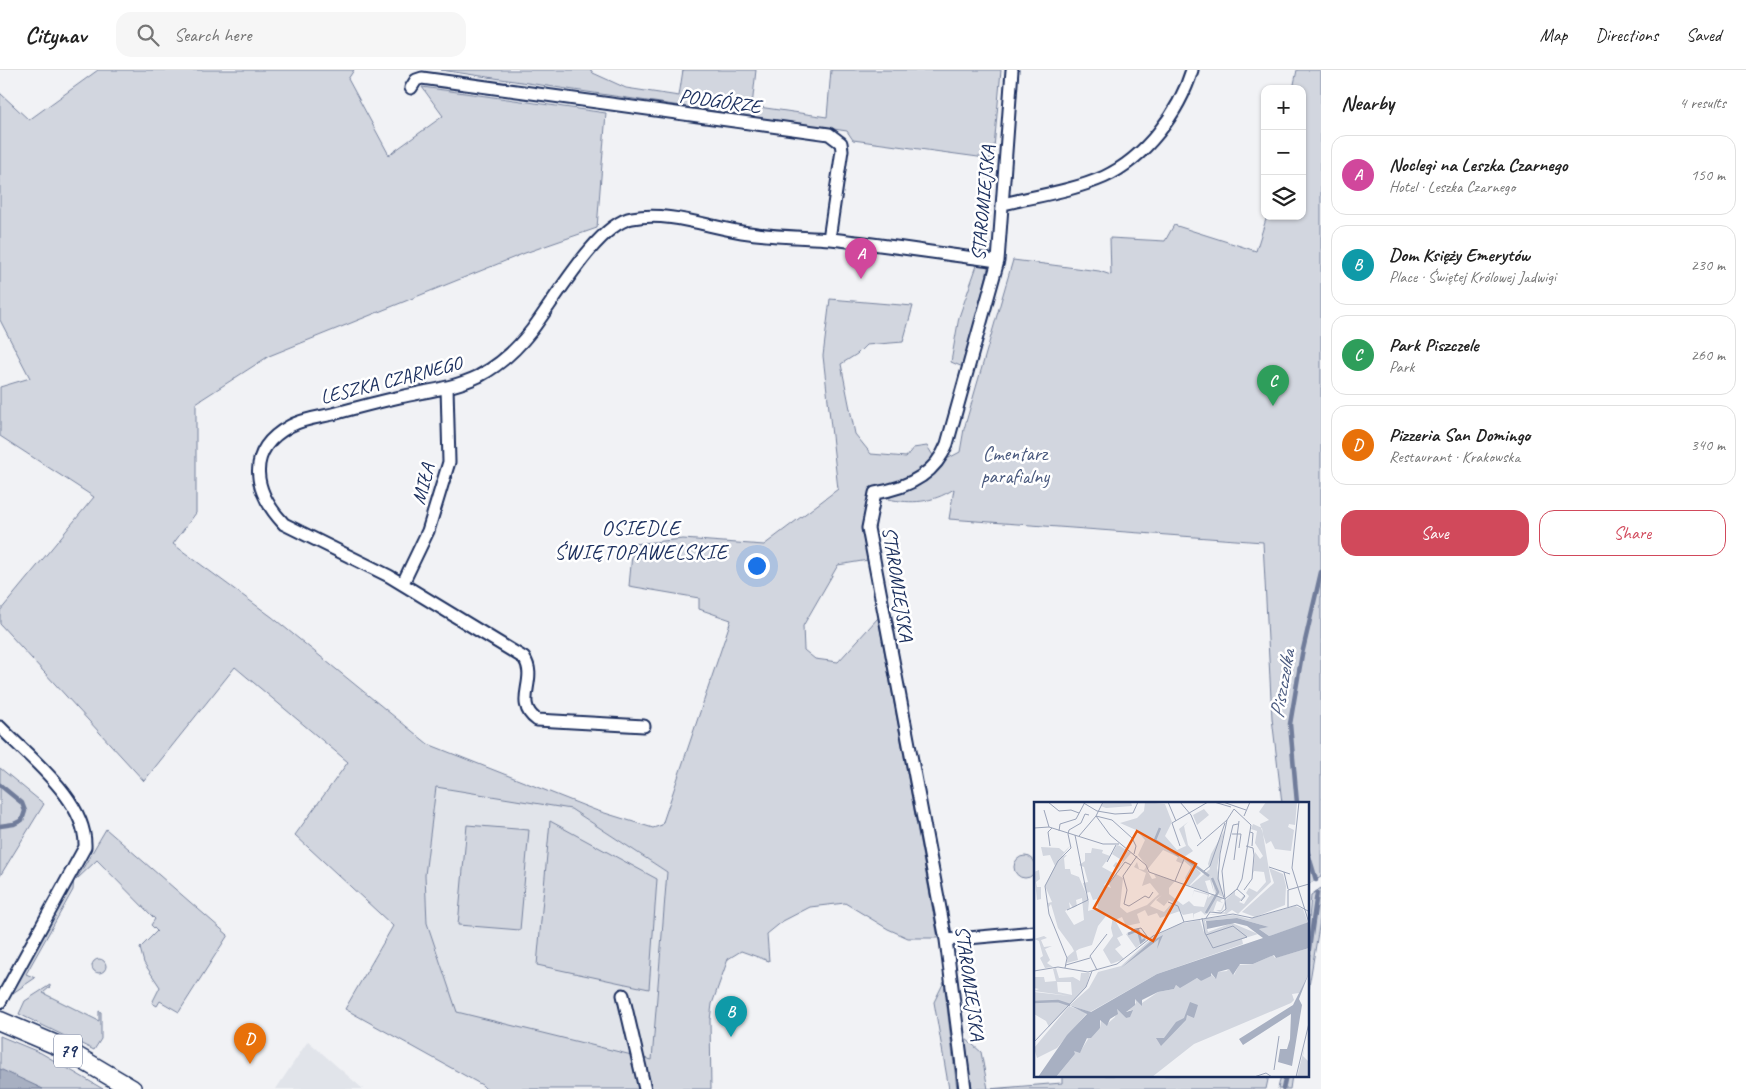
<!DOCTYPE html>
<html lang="en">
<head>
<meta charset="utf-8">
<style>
	:root { --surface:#fff; --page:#f6f6f6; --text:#222; --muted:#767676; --line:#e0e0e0; --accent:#d1495b }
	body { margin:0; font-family:Caveat,sans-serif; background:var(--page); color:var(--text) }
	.controls { position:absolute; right:15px; top:15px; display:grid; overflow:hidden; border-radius:10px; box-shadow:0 1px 4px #0004 }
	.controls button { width:45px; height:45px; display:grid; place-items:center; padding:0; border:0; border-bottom:1px solid var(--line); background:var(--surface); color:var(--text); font:25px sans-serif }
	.you { position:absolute; left:756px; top:495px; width:18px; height:18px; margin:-12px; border:4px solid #fff; border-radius:50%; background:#1a73e8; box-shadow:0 0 0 8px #1a73e833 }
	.badge { display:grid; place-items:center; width:32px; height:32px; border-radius:50%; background:var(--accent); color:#fff; font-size:16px; font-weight:700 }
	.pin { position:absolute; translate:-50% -41px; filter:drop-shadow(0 1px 2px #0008) }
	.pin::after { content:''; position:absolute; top:26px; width:18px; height:15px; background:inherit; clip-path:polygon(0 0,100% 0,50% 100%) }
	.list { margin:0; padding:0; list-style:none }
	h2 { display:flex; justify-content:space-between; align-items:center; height:65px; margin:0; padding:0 20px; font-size:21px }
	h2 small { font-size:16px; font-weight:400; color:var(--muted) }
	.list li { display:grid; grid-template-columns:32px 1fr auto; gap:15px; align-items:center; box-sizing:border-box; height:80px; margin:0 10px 10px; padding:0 10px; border:1px solid var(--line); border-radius:15px }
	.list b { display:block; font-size:19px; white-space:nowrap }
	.list p { margin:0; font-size:16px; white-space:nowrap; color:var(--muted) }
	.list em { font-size:16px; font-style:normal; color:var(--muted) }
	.actions { display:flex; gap:10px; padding:15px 20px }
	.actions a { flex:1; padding:11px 0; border:1px solid var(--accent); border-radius:15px; text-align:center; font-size:18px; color:var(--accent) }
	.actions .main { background:var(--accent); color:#fff }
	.icon { flex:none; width:28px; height:28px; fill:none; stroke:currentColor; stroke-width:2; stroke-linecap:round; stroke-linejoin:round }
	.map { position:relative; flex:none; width:1321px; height:1019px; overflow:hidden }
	header { display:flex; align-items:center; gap:30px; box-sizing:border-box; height:70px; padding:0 25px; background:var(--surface); border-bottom:1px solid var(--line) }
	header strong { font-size:24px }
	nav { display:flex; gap:28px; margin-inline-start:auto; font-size:18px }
	.search { width:350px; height:45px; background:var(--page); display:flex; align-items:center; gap:12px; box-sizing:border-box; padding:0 18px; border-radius:15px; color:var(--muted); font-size:19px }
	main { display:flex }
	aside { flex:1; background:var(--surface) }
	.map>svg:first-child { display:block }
	.built { fill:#e1e4ea }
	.green { fill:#d2d6df; stroke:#76829e; fill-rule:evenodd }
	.water { fill:#a8b0c2; stroke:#707c9a }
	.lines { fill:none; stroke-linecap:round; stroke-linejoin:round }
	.stream { stroke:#707c9a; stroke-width:4.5 }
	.street-casing { stroke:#1b2f5e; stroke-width:15 }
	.primary-casing { stroke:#1b2f5e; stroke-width:21 }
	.street { stroke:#fff; stroke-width:11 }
	.primary { stroke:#fff; stroke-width:18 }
	.labels { text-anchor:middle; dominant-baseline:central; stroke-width:5; stroke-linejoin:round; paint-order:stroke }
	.shield { fill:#fff; stroke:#5f6d8e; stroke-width:1 }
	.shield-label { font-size:19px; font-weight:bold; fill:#1b2f5e }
	.street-label { font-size:20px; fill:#1b2f5e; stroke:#fff }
	.park-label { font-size:20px; fill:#49597e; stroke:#fff }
	.neighbourhood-label { font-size:21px; letter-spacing:1px; fill:#1b2f5e; stroke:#fff }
	.water-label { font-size:21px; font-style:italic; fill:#4c5c81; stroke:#fff }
	.inset-river { fill:none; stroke:#a8b0c2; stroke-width:2.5 }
	.inset-road { fill:none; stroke:#9ba4b9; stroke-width:1 }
	.view { fill:#e8590c; fill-opacity:0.15; stroke:#e8590c; stroke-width:2.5 }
	.inset-edge { fill:none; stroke:#1b2f5e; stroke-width:2.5 }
</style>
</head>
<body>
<header>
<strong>Citynav</strong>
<div class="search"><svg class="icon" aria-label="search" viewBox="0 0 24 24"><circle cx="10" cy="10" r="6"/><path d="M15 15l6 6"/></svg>Search here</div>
<nav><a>Map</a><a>Directions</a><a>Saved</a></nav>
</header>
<main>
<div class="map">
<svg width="1321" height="1019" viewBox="0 0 1321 1019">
	<rect width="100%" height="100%" fill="#f1f2f5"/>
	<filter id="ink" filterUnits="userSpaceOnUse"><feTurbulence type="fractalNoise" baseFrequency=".02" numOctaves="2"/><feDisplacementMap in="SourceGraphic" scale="10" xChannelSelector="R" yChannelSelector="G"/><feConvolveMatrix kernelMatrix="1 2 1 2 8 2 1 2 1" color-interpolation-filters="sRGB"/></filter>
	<g filter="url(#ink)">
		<path class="built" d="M 436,716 L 571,739 L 667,802 L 652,990 L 457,943 L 427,853 L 425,805 Z
			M 308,971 L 363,1019 L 276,1019 Z"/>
		<path class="green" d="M 98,0 L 354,0 L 348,9 L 389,85 L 443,46 L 422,17 L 606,43 L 597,158 L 525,183 L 269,286 L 196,333 L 196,443 L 173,474 L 272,547 L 428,674 L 595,740 L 653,758 L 662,755 L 731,550 L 699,539 L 699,528 L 629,516 L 633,474 L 683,469 L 764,475 L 838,419 L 823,286 L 830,229 L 913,236 L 903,272 L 866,275 L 857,284 L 841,294 L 855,364 L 871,384 L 906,387 L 913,378 L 927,376 L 934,387 L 924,397 L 868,436 L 862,463 L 868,490 L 838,495 L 803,556 L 804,580 L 815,589 L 838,592 L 878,548 L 938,868 L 908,868 L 888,859 L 845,833 L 810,837 L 783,851 L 767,864 L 769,891 L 741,881 L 728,889 L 712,934 L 710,950 L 711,1019 L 486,1019 L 482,1015 L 345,939 L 393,856 L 295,765 L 348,692 L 235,597 L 144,711 L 0,554 L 0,541 L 94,427 L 0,366 L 0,317 L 30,308 L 0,250 L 0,23 L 29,50 ZM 436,717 L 571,739 L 667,802 L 652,990 L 457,942 L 427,853 L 425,805 Z
			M 441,0 L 591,0 L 593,3 L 626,18 L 679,26 L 683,0 L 756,0 L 752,36 L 827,47 L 831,0 L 1001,0 L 993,89 L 853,70 L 847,61 Z
			M 1297,0 L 1321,0 L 1321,807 L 1307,815 L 1307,733 L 1282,733 L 1272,648 L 1263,472 L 949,449 L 954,419 C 932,433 912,434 888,429 L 945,390 L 960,382 L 964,359 L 1013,190 L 1099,201 L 1111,205 L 1110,168 L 1165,171 L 1174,155 L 1256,181 L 1267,146 L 1302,146 L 1302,19 L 1293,19 Z
			M 990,180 L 987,204 L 963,297 L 951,292 L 959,247 L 981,184 Z
			M 0,698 L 44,734 L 0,806 Z
			M 550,751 L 657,809 L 649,919 L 537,895 Z
			M 467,755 L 529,760 L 520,860 L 458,855 Z
			M 106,759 L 228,865 L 179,942 L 160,931 L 157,936 L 152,933 L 160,917 L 144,893 L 140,878 L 157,861 L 151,855 L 155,849 L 97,790 L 76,810 Z
			M1014 797a11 11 0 1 1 22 0a11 11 0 1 1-22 0Z
			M 74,806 L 73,820 L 26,904 L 35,908 L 10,925 L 8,922 Z
			M 1321,818 L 1321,845 L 1307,928 L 1307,873 L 1311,825 Z
			M92 896a7 7 0 1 1 14 0a7 7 0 1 1-14 0Z
			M 944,912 L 957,1019 L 949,1019 L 934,932 Z
			M 50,915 L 50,917 L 43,923 L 99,951 L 99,941 L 101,942 L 101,969 L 94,980 L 19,944 L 25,931 Z
			M 0,966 L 41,983 L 103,1019 L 0,1019 Z
			M 965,968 L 981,982 L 988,1019 L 1062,1013 L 1062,1005 L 1269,1005 L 1266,1019 L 972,1019 Z
			M 1281,1005 L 1292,1005 L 1290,1019 L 1278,1019 Z"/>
		<path class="water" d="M 0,999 L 43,1019 L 0,1019 Z"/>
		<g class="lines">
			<path class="stream" d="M 0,715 L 22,733 L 25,741 L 22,750 L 14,754 L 0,756
				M 1297,733 L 1290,654 L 1302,584 L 1321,502
				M 1307,780 L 1316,810
				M 1307,893 L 1317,823
				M 1283,1019 L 1286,1005"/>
			<defs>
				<path id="street" d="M 411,18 L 416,10 L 422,8 L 829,64 L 841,73 L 842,80 L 829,169
					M 1003,134 C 1036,126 1072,121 1104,107 C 1145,88 1179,43 1192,0
					M 403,513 L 428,461 L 449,392 L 447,317
					M 644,656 L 537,650 C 512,632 539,610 524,588 L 389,506 L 284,454 C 254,422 244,381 290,356 C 302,349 319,347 333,344 C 355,338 378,332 400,327 C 427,321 454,318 479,306 C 498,296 517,279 531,261 C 553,233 597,154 632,148 C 671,141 710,158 749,163 C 776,167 803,167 831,169 C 887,175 942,184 998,191
					M 0,657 C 30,688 87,731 85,777 L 0,932
					M 946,870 L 1035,862
					M 623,925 L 645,1019
					M 965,1019 L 946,870 L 868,458 L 875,423 C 907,418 935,405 947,374 L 998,191 L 1012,0"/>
				<path id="primary" d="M 0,951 L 61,977 L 132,1019"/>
			</defs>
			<use href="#street" class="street-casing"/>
			<use href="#primary" class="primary-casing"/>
			<use href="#street" class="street"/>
			<use href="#primary" class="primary"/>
		</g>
	</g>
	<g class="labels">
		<rect class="shield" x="54" y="964.5" width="28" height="33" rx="4"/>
		<g class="shield-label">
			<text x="68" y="981">79</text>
		</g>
		<g class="street-label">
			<text transform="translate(720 31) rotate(8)">PODGÓRZE</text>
			<text transform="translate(983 133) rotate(-85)">STAROMIEJSKA</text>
			<text transform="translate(391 310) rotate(-14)">LESZKA CZARNEGO</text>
			<text transform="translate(423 414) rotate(-75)">MIŁA</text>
			<text transform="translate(898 514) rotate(81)">STAROMIEJSKA</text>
			<text transform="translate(970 913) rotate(82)">STAROMIEJSKA</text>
		</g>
		<g class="park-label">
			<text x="1015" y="383">Cmentarz<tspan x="1015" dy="23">parafialny</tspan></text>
		</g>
		<g class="neighbourhood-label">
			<text x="641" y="458">OSIEDLE<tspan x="641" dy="24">ŚWIĘTOPAWELSKIE</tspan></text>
		</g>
		<g class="water-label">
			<text transform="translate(1282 614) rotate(-80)">Piszczelka</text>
		</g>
	</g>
	<g transform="translate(1034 732)">
		<rect width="275" height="275" fill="#f1f2f5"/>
		<path d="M 70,0 L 97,0 L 98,4 L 72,6 L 67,4 ZM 111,0 L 131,2 L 138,20 L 131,34 L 143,48 L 152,44 L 145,27 L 154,20 L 150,24 L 154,43 L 159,49 L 150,55 L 169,69 L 161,65 L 167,71 L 155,84 L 148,81 L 152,81 L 151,76 L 157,65 L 150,59 L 149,62 L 142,59 L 144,55 L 129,48 L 113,68 L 118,77 L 122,76 L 120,72 L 141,79 L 135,86 L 135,92 L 149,103 L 155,99 L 160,104 L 170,105 L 174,93 L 160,89 L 158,96 L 160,88 L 175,92 L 174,96 L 179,92 L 189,96 L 186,99 L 189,101 L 183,99 L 179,110 L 186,111 L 190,109 L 191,106 L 191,102 L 188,109 L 186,110 L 182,108 L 187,108 L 191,99 L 192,104 L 191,106 L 190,109 L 186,111 L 185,111 L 177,109 L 171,113 L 167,109 L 160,112 L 160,117 L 159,111 L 149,113 L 146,109 L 126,116 L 123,111 L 114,114 L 111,108 L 103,112 L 106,121 L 92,124 L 88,115 L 81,118 L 89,133 L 83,136 L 87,143 L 81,147 L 90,157 L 77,162 L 69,148 L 79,134 L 77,126 L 79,115 L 72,114 L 64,124 L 58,143 L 45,147 L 42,149 L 44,158 L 33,161 L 33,155 L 40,149 L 38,145 L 24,126 L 17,102 L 14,106 L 14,101 L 18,100 L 11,84 L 21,64 L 16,53 L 9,54 L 7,45 L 25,46 L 30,50 L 37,43 L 28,54 L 33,53 L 30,56 L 31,67 L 36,67 L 37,72 L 45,75 L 55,99 L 54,109 L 64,106 L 63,97 L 59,98 L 56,90 L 52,91 L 49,81 L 54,80 L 50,65 L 45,63 L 51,59 L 51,51 L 57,51 L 58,46 L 69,48 L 68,51 L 76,54 L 68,65 L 79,71 L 83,67 L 79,64 L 82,60 L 86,63 L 89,59 L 78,52 L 83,43 L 86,44 L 97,51 L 70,83 L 77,86 L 75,82 L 82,72 L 89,76 L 86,105 L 93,111 L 113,103 L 125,92 L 116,81 L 108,84 L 112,71 L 100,65 L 103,60 L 105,67 L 110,68 L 113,64 L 104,53 L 111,38 L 102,28 L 86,21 L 103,16 L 110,9 ZM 128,93 L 122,98 L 130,104 L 135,98 L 139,100 L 130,110 L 116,104 L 122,97 ZM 48,96 L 50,118 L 40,123 L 31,109 L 36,106 L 35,100 L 39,106 L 43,104 L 42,98 ZM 232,0 L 263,0 L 261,23 L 255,22 L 254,25 L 260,28 L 257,49 L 241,47 L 237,39 L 232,42 L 226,22 L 235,18 L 225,10 ZM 170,7 L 175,13 L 163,23 L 159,13 ZM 219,22 L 228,26 L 237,80 L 204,112 L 198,108 L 192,112 L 199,111 L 174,113 L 191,110 L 192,98 L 201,88 L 201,93 L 207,97 L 210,93 L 202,88 L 210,93 L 211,95 L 205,100 L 210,102 L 215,94 L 212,91 L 215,86 L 223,90 L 232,80 L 230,70 L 220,69 L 219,71 L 221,50 L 226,57 L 229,54 L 221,41 L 223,29 L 217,27 ZM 190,29 L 183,66 L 189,95 L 181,91 L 177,73 L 180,91 L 176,78 L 171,79 L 175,91 L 156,84 L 176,67 L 174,62 L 177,52 ZM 235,66 L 249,72 L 252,84 L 251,103 L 221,115 L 208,110 L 240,81 ZM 5,68 L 6,77 L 2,80 L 3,85 L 7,85 L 7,97 L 3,98 L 0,70 ZM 261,104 L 269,107 L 274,121 L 235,134 L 225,127 L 235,125 L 203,116 L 171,119 L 174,130 L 198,121 L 224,132 L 208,137 L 209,142 L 123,172 L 56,210 L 36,203 L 55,186 L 64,170 L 87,164 L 119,135 L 145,122 L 166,118 L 170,131 L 169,117 L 200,113 L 215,117 ZM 104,127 L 113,137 L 102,146 L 92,132 ZM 10,134 L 13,136 L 7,138 L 10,145 L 18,144 L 11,147 L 16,158 L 13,161 L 19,165 L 11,166 L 6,156 L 9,154 L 5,139 L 0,137 ZM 275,146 L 275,171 L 265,191 L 258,192 L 260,198 L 257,201 L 160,242 L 118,275 L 22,275 L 41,252 L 38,248 L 46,250 L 54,237 L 51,235 L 66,226 L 67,218 L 72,223 L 81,215 L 83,207 L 92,216 L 98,208 L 92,209 L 102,201 L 101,197 L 108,201 L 124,190 L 140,187 L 142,183 L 145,185 L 163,176 L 167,179 L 176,171 L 181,176 L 183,170 L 193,169 L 195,166 L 200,173 L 205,163 L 219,162 L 239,153 L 241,156 ZM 22,166 L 25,176 L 39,175 L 46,179 L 47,171 L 56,171 L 52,185 L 15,225 L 12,219 L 0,212 L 0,190 L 36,194 L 0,189 L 5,187 L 0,186 L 0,175 L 10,175 L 11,180 L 22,179 L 19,167 ZM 23,180 L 37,180 L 38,193 L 24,190 ZM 35,204 L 53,211 L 23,246 L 3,256 L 0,246 ZM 271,243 L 269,254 L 275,260 L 275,275 L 263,275 Z" fill="#d2d6df" fill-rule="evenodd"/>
		<path d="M 203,116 L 235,125 L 225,127 L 235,134 L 275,120 L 275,146 L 242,156 L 240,153 L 219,162 L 206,162 L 199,173 L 195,167 L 184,170 L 182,177 L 177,171 L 177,174 L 167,179 L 163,176 L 146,186 L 142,183 L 140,187 L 124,190 L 108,198 L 108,204 L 101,197 L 101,203 L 92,210 L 99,208 L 96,215 L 92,216 L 83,207 L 84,212 L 76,217 L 73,224 L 66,218 L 66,226 L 57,236 L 53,236 L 46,251 L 40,249 L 41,252 L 22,275 L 4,275 L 33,233 L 53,212 L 35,203 L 57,210 L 123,172 L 229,136 L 213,124 L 201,121 L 173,127 L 172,119 ZM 129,133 L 123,147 L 125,137 L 87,166 L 116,140 ZM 275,171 L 265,197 L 268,203 L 258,264 L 244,260 L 246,247 L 253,247 L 256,237 L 257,212 L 209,243 L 205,237 L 259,203 ZM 156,200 L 164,203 L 160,216 L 153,213 L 152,218 L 127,244 L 122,236 L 130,236 L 142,220 L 150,216 Z" fill="#a8b0c2"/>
		<path class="inset-river" d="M 126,26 L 121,38 L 145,54M 151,56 L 175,74M 172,111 L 184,90 L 178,76M 94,132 L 104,128 L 107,140 L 111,137M 0,200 L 24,199 L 36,203"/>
		<path class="inset-road" d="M 14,0 L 25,9 L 37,8 L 45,11M 48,0 L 63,9 L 81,12 L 99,11 L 104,0M 134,0 L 142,19M 146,0 L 157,13 L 167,37M 180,0 L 197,5M 189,0 L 212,8M 265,0 L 258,66 L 275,121M 10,8 L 15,25M 62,14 L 76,33 L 112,63 L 115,70 L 191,97M 62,14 L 78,18 L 98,36 L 102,44 L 100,52M 210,14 L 216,0M 0,26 L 15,25 L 69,42 L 85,42M 25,29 L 26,22 L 42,17 L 50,2M 216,30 L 219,31 L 218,44M 34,32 L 35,28 L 47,21 L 51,12 L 55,13M 198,32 L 207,32 L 205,46M 45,34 L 62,14 L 69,0M 16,44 L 14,30 L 18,26M 146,44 L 138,21 L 174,0M 163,44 L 193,18M 103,54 L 89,74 L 93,88 L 90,102 L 95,104 L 111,94 L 115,96 L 119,90M 200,58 L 205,19M 73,60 L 82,43M 235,65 L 256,72M 170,69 L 176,64 L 191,21M 250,70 L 254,87M 141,79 L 150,57M 74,83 L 91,60 L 97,63M 203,87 L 211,94 L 207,99M 210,88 L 218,77 L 220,53 L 219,46 L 212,44M 190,96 L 184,77 L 186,52 L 193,18 L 200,7M 191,97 L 203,87 L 208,77 L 217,23 L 200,7M 134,100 L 144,104 L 150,120M 254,105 L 254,88 L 275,82M 33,108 L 54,98 L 41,33M 168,116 L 171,131 L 179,146 L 213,135 L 199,124 L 172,133M 172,116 L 176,110 L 187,111 L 192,107 L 188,69 L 199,23 L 204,22M 97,128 L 107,126 L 115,137M 32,163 L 56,156M 31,166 L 33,156 L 15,112 L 11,84 L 24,59 L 37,46 L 34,32M 63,168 L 56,154 L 73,132M 0,169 L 24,165 L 54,170 L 83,162 L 119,134 L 150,120 L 199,112 L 218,116 L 263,103 L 274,109M 0,240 L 52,185 L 58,169M 240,268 L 245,234M 220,275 L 232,271 L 238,275M 262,275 L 275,221"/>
		<path class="view" d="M 103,29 L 162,62 L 119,139 L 60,106 Z"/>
		<rect width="275" height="275" class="inset-edge"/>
	</g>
</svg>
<div class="controls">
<button>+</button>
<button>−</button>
<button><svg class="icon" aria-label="layers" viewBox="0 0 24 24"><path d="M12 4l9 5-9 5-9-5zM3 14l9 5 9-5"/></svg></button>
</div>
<div class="you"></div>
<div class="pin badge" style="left:861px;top:209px;background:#d1479c">A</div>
<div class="pin badge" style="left:731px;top:967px;background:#0f9aa8">B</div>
<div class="pin badge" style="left:1273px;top:336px;background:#2e9e5b">C</div>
<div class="pin badge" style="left:250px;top:994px;background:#e8710a">D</div>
</div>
<aside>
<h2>Nearby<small>4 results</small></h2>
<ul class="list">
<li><span class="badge" style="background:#d1479c">A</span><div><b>Noclegi na Leszka Czarnego</b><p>Hotel · Leszka Czarnego</p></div><em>150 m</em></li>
<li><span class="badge" style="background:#0f9aa8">B</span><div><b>Dom Księży Emerytów</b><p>Place · Świętej Królowej Jadwigi</p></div><em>230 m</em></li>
<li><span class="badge" style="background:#2e9e5b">C</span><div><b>Park Piszczele</b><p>Park</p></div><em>260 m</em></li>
<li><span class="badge" style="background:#e8710a">D</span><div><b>Pizzeria San Domingo</b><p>Restaurant · Krakowska</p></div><em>340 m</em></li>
</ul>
<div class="actions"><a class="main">Save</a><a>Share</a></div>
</aside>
</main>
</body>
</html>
